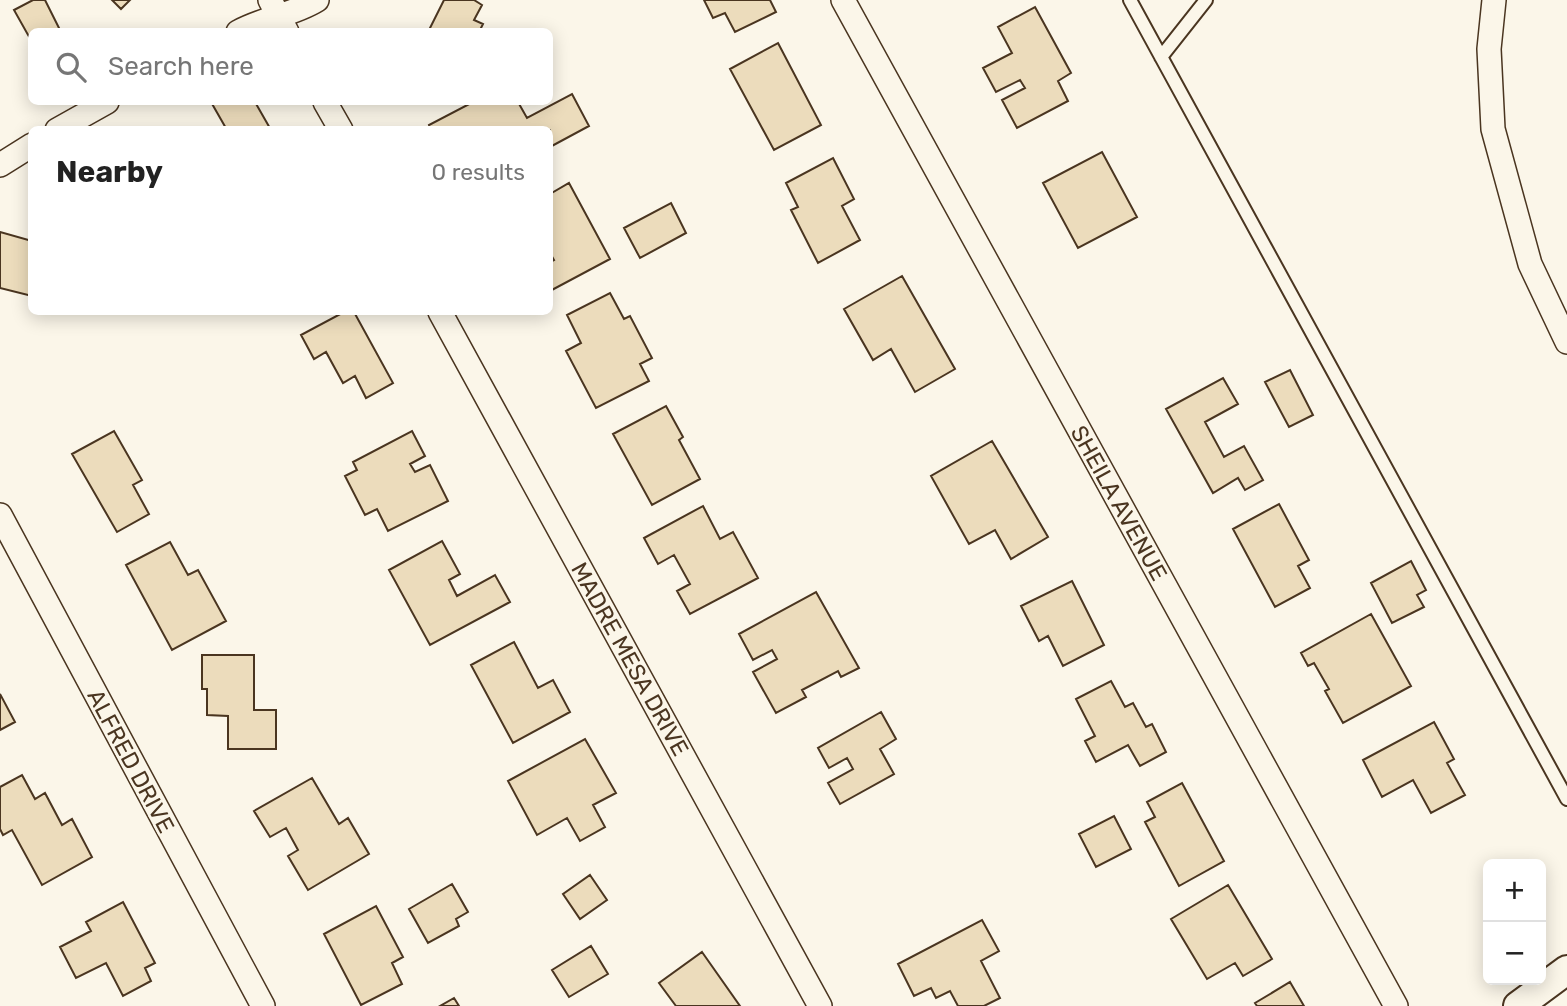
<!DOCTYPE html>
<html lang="en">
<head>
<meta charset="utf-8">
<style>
	:root { --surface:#fff; --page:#f6f6f6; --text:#222; --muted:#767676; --line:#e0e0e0 }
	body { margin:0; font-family:Rubik,sans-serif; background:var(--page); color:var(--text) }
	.controls { position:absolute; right:21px; bottom:21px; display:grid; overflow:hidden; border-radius:10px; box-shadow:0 4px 18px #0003 }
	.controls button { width:63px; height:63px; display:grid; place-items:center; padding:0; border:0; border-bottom:2px solid var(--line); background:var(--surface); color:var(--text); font:35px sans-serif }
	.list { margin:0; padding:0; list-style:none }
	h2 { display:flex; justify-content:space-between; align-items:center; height:91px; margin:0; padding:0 28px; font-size:30px }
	h2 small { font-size:23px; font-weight:400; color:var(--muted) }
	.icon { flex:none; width:38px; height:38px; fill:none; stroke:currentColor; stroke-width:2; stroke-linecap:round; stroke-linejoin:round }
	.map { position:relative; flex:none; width:1567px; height:1006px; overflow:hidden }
	.search { position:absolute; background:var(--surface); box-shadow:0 4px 18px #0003; left:28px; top:28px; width:525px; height:77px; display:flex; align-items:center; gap:18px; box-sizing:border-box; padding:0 24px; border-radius:10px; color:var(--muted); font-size:26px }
	.panel { position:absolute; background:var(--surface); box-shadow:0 4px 18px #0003; left:28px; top:126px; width:525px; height:189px; border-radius:10px }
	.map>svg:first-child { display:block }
	.building { fill:#ecdcbc; stroke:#4a3520; stroke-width:2 }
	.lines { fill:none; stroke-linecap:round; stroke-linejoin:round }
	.service-casing { stroke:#4a3520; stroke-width:16 }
	.minor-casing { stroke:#4a3520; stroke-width:26 }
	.tertiary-casing { stroke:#4a3520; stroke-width:32 }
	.service { stroke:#fbf6e9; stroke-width:12 }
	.minor { stroke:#fbf6e9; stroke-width:23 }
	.tertiary { stroke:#fbf6e9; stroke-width:28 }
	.labels { text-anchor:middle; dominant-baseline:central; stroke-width:5; stroke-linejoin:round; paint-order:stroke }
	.street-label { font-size:23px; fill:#4a3520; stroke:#fbf6e9 }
</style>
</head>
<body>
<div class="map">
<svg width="1567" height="1006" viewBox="0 0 1567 1006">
	<rect width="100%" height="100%" fill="#fbf6e9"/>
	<path class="building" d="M 33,0 L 45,0 L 61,32 L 32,32 L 32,42 L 14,10 Z
		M 112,0 L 130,0 L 121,9 Z
		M 444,0 L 474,0 L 482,5 L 474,20 L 483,24 L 479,32 L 428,32 Z
		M 704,0 L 770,0 L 776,12 L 735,32 L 725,13 L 713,18 Z
		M 1035,7 L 1071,73 L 1058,81 L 1068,101 L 1017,128 L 1002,100 L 1025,88 L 1020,80 L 996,92 L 983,68 L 1012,53 L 998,27 Z
		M 778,43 L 821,125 L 774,150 L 730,69 Z
		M 572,94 L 589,126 L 550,147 L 550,130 L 431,130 L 429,125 L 473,102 L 518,102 L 527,118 Z
		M 211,102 L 255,102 L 271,130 L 227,130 Z
		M 1102,152 L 1137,217 L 1078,248 L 1043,183 Z
		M 833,158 L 854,199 L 842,206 L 860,240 L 818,263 L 791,210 L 798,207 L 786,183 Z
		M 569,183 L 610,259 L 550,291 L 550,262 L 554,260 L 550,253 L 550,194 Z
		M 671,203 L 686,233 L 640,258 L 624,228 Z
		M 0,232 L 32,241 L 32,296 L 0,288 Z
		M 902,276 L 955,369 L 915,392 L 891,349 L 873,360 L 844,309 Z
		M 610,293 L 624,319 L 630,316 L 652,358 L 640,364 L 649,381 L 596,408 L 566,351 L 581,343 L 567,315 Z
		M 344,312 L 354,312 L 393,383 L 366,398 L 355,376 L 343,383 L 326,352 L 314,359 L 301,335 Z
		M 1290,370 L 1313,415 L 1289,427 L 1265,382 Z
		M 1223,378 L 1238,404 L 1205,422 L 1224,457 L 1244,446 L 1263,480 L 1245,490 L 1238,478 L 1213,493 L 1166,409 Z
		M 666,406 L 683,437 L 679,440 L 700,479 L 652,505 L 613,434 Z
		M 114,431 L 142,480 L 133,485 L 149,514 L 117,532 L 72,454 Z
		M 412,431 L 425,456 L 410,464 L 415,472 L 430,465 L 448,501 L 388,531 L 377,509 L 365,515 L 345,476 L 357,470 L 353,462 Z
		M 992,441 L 1048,537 L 1011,559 L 995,530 L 969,544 L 931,476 Z
		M 1279,504 L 1309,560 L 1298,566 L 1310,588 L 1275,607 L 1233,529 Z
		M 703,506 L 720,539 L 733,532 L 758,578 L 690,614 L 677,591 L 690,584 L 674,555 L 658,564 L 644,538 Z
		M 442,541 L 460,574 L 449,580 L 457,596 L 495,575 L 510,602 L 430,645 L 389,570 Z
		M 170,542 L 188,575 L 198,570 L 226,621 L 172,650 L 126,565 Z
		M 1411,561 L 1426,590 L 1417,595 L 1424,607 L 1392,623 L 1371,583 Z
		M 1072,581 L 1104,645 L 1063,666 L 1048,636 L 1039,641 L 1021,606 Z
		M 816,592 L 859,668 L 841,677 L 838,671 L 802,690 L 806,697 L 776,713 L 753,672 L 777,659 L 772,650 L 753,660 L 739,634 Z
		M 1371,614 L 1411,686 L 1343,723 L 1325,691 L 1329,689 L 1314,663 L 1308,666 L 1301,653 Z
		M 514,642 L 538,688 L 553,680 L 570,712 L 513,743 L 471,665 Z
		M 202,655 L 254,655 L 254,710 L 276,710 L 276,749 L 228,749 L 228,716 L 207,715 L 207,689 L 202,689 Z
		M 1111,681 L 1125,707 L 1133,703 L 1146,727 L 1152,724 L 1166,752 L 1140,766 L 1128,745 L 1096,762 L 1085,741 L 1095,736 L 1076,699 Z
		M 0,694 L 15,722 L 0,730 Z
		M 881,712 L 896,739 L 880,749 L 894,774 L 840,804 L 828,783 L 853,769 L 847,758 L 829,768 L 818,748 Z
		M 1434,722 L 1454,759 L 1447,763 L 1465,795 L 1431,813 L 1413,780 L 1382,797 L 1363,760 Z
		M 585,739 L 616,793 L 593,805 L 605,827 L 580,841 L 567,818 L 537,835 L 508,781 Z
		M 22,775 L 35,799 L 45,793 L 62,825 L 72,819 L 92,857 L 42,885 L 12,830 L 3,835 L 0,829 L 0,787 Z
		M 312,778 L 339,824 L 348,818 L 369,854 L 308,890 L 288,856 L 298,850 L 286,828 L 270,837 L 254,811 Z
		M 1182,783 L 1224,861 L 1179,886 L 1145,822 L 1155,817 L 1147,802 Z
		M 1114,816 L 1131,849 L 1096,867 L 1079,834 Z
		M 590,875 L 607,900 L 580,919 L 563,894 Z
		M 452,884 L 468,912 L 456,919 L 459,926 L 428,943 L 409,909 Z
		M 1228,885 L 1272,959 L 1243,976 L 1235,963 L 1207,979 L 1171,919 Z
		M 123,902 L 155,963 L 145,968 L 151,981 L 123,996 L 106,963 L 76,978 L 60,947 L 91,931 L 86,922 Z
		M 376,906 L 403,957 L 392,963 L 402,984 L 361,1005 L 324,934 Z
		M 982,920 L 999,951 L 981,961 L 1000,998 L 984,1006 L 958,1006 L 950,991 L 936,998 L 931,988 L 914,996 L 898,964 Z
		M 591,946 L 608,974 L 569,997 L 552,970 Z
		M 702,952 L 740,1006 L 676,1006 L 659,983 Z
		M 1290,982 L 1304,1006 L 1257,1006 L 1255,1003 Z
		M 454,998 L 459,1006 L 440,1006 Z"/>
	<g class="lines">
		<defs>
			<path id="service" d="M 1130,0 L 1567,799
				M 1161,57 L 1206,0"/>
			<path id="minor" d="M 270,0 L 287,32
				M 843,0 L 1396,1006
				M 1494,0 L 1489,49 L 1493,129 L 1530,264 L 1567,342
				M 238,32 C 263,18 293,15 317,0
				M 325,102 L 341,130
				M 57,130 L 107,102
				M 0,165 L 32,145
				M 440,312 L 820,1006
				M 0,515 L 263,1006"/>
			<path id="tertiary" d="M 1518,1006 L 1567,970"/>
		</defs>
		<use href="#service" class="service-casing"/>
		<use href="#minor" class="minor-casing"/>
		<use href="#tertiary" class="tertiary-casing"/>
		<use href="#service" class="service"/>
		<use href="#minor" class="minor"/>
		<use href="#tertiary" class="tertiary"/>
	</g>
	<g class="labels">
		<g class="street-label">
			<text transform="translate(1119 503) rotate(61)">SHEILA AVENUE</text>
			<text transform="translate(630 659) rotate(61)">MADRE MESA DRIVE</text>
			<text transform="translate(131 761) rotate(62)">ALFRED DRIVE</text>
		</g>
	</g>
</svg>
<div class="controls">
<button>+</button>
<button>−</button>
</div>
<div class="search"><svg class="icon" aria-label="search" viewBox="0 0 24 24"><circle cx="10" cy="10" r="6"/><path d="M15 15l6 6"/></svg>Search here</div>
<section class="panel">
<h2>Nearby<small>0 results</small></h2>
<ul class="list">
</ul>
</section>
</div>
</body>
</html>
